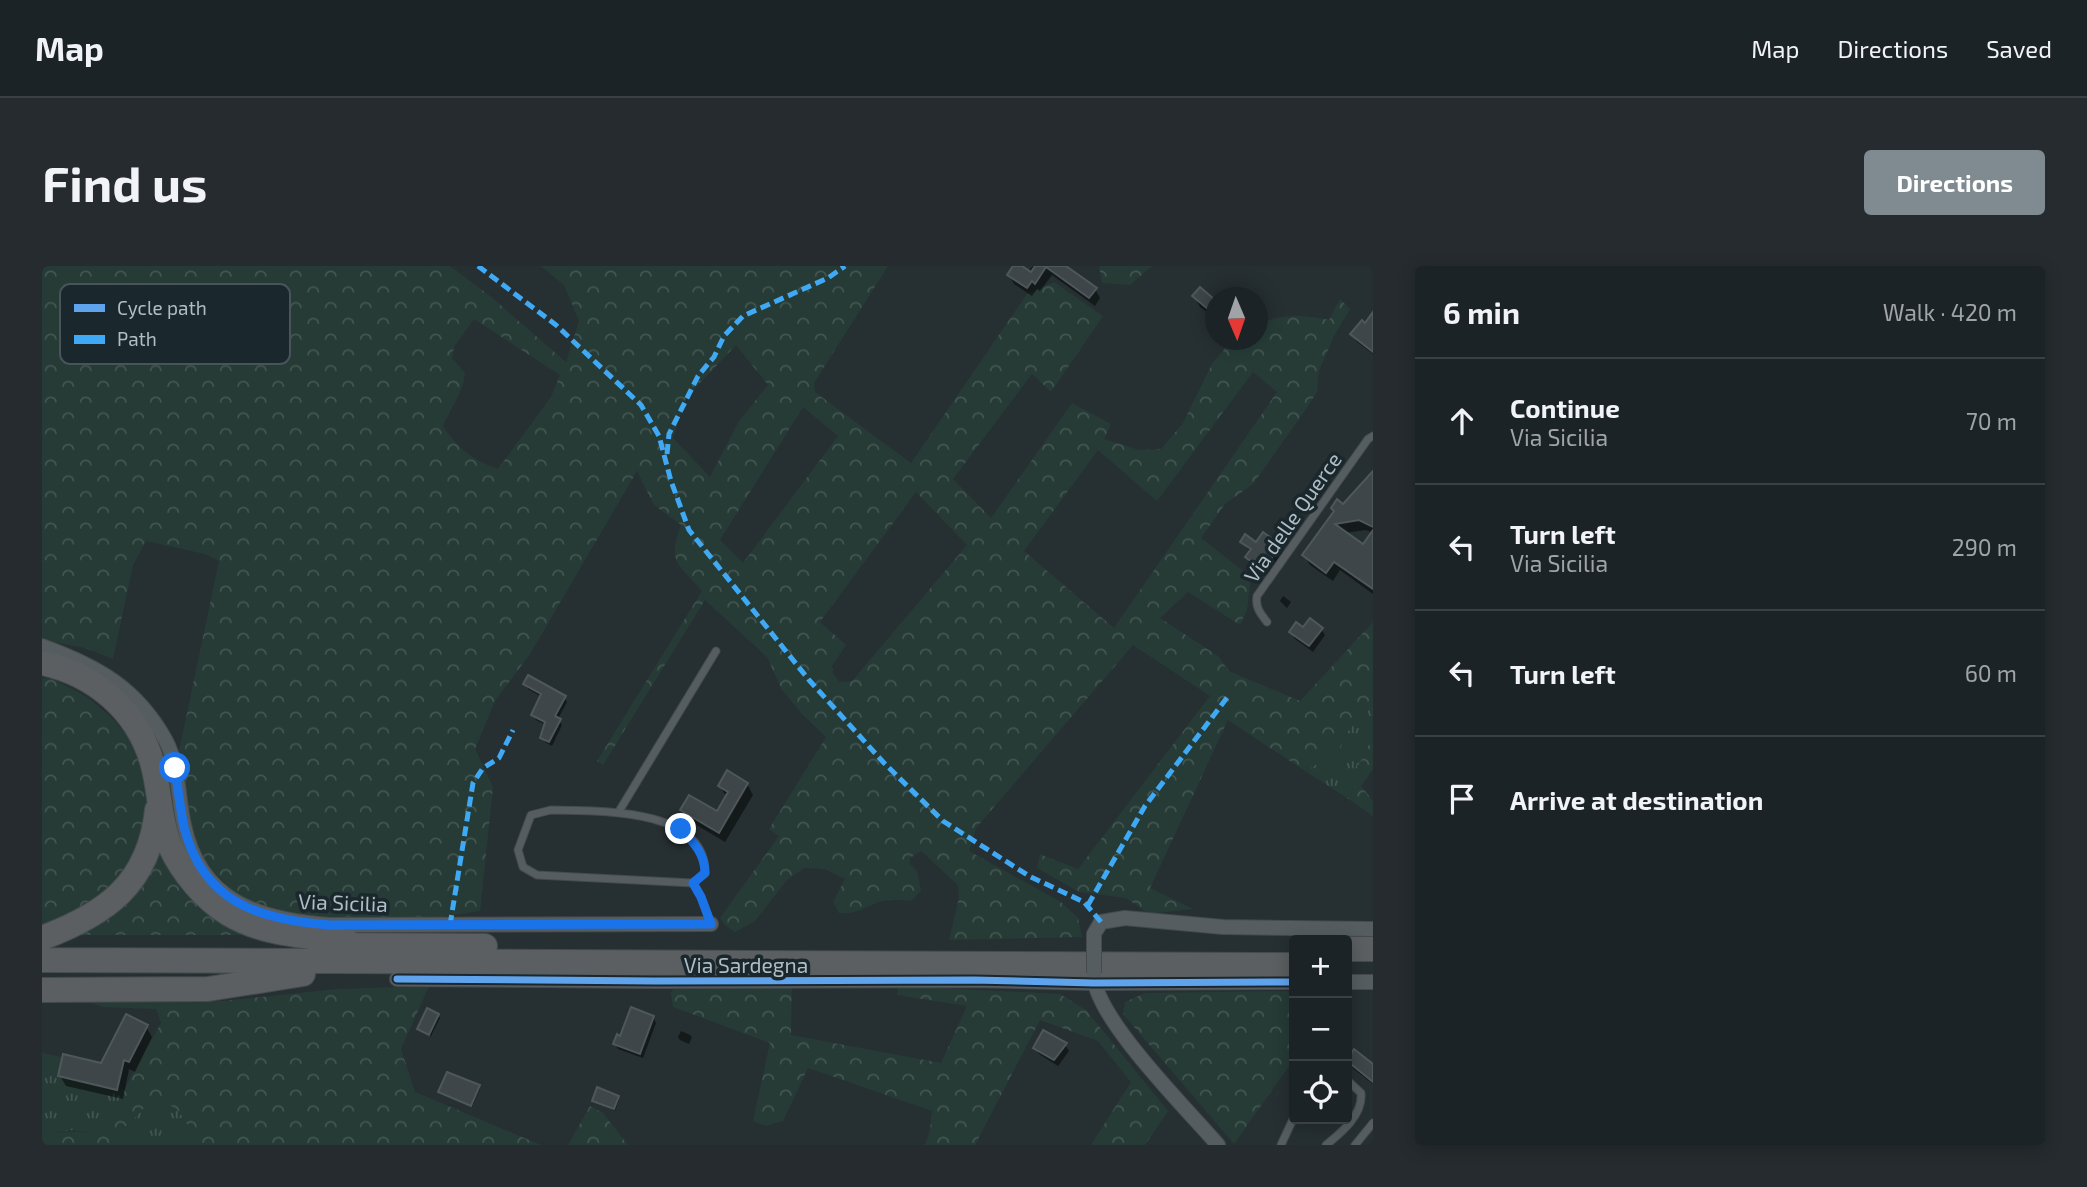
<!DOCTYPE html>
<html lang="en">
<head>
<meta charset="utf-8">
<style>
	:root { --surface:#1c2326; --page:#252b2e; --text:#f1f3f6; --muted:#a0a4a7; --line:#3a4043; --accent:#7f8b91 }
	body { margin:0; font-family:"Exo 2",sans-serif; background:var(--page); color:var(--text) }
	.controls { position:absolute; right:21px; bottom:21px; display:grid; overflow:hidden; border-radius:7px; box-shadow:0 4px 18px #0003 }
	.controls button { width:63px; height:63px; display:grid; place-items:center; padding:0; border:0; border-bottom:2px solid var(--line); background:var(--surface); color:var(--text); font:35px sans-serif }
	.compass { position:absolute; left:1163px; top:21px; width:63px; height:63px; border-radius:50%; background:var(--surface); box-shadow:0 4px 18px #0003; rotate:178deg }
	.stop { position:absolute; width:21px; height:21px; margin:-16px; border:5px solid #1a73e8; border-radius:50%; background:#fff }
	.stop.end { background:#1a73e8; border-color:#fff; box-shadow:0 2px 7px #0008 }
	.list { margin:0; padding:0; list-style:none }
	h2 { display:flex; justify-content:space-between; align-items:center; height:91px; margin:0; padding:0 28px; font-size:30px }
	h2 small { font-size:23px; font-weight:400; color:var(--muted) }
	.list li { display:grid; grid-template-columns:46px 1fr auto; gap:21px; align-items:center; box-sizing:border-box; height:126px; padding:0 28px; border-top:2px solid var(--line) }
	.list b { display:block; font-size:26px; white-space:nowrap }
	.list p { margin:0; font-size:23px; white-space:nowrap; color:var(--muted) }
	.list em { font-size:23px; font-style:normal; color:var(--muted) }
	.icon { flex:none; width:38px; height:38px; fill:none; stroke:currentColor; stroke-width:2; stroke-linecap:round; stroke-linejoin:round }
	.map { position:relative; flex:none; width:1331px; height:879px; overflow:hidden; border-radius:7px }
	header { display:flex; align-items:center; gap:42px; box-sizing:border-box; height:98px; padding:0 35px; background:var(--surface); border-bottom:2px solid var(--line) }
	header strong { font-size:33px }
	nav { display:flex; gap:38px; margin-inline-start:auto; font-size:24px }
	.intro { display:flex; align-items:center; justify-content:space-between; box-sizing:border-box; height:168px; padding:0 42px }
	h1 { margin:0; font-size:49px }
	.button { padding:18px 32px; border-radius:7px; background:var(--accent); color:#fff; font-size:24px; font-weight:700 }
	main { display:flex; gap:42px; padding:0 42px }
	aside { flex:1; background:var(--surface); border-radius:7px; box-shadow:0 4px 18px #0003 }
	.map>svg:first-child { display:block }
	.grass { fill:url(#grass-tufts) }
	.forest { fill:url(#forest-crowns); fill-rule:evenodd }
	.shadow { fill:#0007; fill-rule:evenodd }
	.building { fill:#3e4649; stroke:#4e575a; stroke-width:2 }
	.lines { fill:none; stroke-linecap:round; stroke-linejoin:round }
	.lane-casing { stroke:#444a4d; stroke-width:9 }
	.street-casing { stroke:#444a4d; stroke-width:16 }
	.highway-casing { stroke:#434b4e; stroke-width:26 }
	.lane { stroke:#565d61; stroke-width:7 }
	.street { stroke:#565d61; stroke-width:14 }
	.highway { stroke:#5b5f61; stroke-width:24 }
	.street-bridge-casing { stroke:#444a4d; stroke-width:16; stroke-linecap:butt }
	.street-bridge { stroke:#565d61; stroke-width:14 }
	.quiet { stroke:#3fa9f5; stroke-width:5; stroke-dasharray:10 5; stroke-linecap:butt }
	.cycleway-casing { stroke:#1a272c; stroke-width:11 }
	.cycleway { stroke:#60a3ed; stroke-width:7 }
	.route { stroke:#1a73e8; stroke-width:9 }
	.labels { text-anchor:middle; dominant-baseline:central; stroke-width:7; stroke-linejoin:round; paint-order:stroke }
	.street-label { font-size:21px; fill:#afbdc4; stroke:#1a272c }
	.key { fill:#1a272c; stroke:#47545a; stroke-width:2 }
	.key-label { font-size:19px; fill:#afbdc4 }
</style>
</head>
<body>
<header>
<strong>Map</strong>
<nav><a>Map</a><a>Directions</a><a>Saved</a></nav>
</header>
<div class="intro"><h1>Find us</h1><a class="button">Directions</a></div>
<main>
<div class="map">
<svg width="1331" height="879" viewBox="0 0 1331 879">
	<defs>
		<pattern id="grass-tufts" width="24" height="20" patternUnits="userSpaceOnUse" patternTransform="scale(1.75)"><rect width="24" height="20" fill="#263b36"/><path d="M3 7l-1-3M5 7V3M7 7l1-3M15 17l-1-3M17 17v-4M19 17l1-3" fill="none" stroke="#435551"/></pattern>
		<pattern id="forest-crowns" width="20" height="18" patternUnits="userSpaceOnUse" patternTransform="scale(1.75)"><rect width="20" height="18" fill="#263b36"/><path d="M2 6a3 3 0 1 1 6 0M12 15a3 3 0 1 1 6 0" fill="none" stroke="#435551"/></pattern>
	</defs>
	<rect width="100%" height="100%" fill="#262f32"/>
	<path class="grass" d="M 1331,430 L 1331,479 L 1316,498 L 1308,534 L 1263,505 L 1297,485 L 1311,454 Z
		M 0,787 L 20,791 L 16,810 L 83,824 L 64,870 L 31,864 L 0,869 Z
		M 108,836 C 137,836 141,850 153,874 L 152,879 L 73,879 L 82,862 Z"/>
	<path class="forest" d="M 0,0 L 408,0 L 448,30 L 524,96 L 537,55 L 522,19 L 499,0 L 846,0 L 772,117 L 773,126 L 869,197 L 985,28 L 1012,16 L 1061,50 L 1009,126 L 990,108 L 911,213 L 949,252 L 1030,137 L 1069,158 L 1062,173 L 1097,184 L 1119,183 L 1141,157 L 1170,98 L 1190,74 L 1216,74 L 1216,59 C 1239,47 1261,49 1287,54 L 1298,33 L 1308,43 L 1292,70 L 1277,105 L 1275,126 L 1262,146 L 1211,218 L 1183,238 L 1159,272 L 1209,311 L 1205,344 L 1198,359 L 1146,326 L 1118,352 L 1176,390 L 1187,405 L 1258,435 L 1331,356 L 1331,430 L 1311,454 L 1297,485 L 1263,505 L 1186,454 L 1108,622 L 1151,643 L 1107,648 L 1084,632 L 1037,626 L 995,602 L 998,588 L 1036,603 L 1168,430 L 1091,379 L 934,562 L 927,585 L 1019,636 L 1036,652 L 1040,671 L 907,674 L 917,632 L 916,619 L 879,585 L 868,592 L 868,598 L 875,605 L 879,625 L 869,635 C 857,634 846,633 835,637 C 819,643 815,648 797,647 L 791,636 L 803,613 L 783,603 L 762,602 L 745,614 L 713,655 L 693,666 L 683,659 L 678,652 L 737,570 L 727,563 L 784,471 L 761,449 L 740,424 L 725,391 L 663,334 L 561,499 L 555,495 L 660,325 C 636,297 625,298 639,259 L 612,239 L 595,205 L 488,388 L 453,435 L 433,483 L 451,521 L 438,645 L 385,653 L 276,652 L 233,645 L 210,636 L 193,627 L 169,603 L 156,583 L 148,560 L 136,490 L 177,295 L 163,288 L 104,275 L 91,299 L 71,393 L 43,382 L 0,374 ZM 432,53 L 518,109 L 509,131 L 456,203 C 431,194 416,183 401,160 C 408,143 422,125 423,107 L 410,92 L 412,81 ZM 694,79 L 726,119 L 697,155 L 668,211 L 631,172 L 644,132 ZM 1211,106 L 1235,126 L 1072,362 L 982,285 L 1056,184 L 1115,235 ZM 761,141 L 796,170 L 701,297 L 678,274 ZM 874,226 L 925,279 L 810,415 L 798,416 L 791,408 L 790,400 L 804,379 L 778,356 Z
		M 1057,0 L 1110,0 L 1088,19 L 1060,17 Z
		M 0,412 L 11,413 L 45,431 L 69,451 L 90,475 L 104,510 L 107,547 L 102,577 L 73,624 L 0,663 Z
		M 1331,479 L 1331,503 L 1319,520 L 1331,535 L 1331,550 L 1308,534 L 1316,498 Z
		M 114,582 L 210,669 L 36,669 Z
		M 637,714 L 750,714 L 749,769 L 899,797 L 925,740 L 855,729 L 856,720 L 1018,728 L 1044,744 L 1126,845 L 1103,879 L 1049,879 L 1089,816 L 1056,775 L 998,754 L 933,879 L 883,879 L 888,864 L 890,845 L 766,802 L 741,855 L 724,860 L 711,855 L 728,777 L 631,741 L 629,727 Z
		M 387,720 L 359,783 L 373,826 L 499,879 L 152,879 L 153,874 C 141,850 137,836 108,836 L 82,862 L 73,879 L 0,879 L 0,869 C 25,864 40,865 64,870 L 85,818 L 119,757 L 114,743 L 61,741 L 39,733 L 180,735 L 296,723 Z
		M 1252,725 L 1252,793 L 1192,878 L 1081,748 L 1083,736 L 1103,727 Z
		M 548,840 L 561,847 L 586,879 L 526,879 Z"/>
	<path class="shadow" d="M 973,0 L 985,6 L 991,0 L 1020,0 L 1053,23 L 1058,32 L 1053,40 L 1010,9 L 998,25 L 995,23 L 990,30 L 972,18 L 967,9 Z
		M 1158,23 L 1174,36 L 1174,53 L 1158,41 L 1152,30 Z
		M 1331,49 L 1331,88 L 1314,75 L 1311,69 L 1323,59 Z
		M 1331,206 L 1331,328 L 1298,304 L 1291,315 L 1268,299 L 1262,289 ZM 1324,264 L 1331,267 L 1321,281 L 1302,267 Z
		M 1200,276 L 1238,280 L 1241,286 L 1225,309 L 1208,298 L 1205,292 L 1209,286 Z
		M 1241,330 L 1249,336 L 1245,342 L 1238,335 Z
		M 1279,363 L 1283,369 L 1271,386 L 1253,373 L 1249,366 Z
		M 483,418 L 522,431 L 525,436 L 516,453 L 520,459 L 510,480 L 503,476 L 500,472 L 504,459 L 494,454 L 491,449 L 500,431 L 486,423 Z
		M 705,518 L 711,529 L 683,576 L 646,554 L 640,544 L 675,548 L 685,532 L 678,520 Z
		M 396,749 L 398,752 L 389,770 L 379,765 L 377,763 Z
		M 611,751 L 614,757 L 601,792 L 576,783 L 573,778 L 579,772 Z
		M 104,761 L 110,771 L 93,806 L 87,803 L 81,833 L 24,820 L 18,810 L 60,799 Z
		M 639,765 L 648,769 L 650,771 L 647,778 L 638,774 L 636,771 Z
		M 1023,779 L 1027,785 L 1016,800 L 997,788 L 993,782 Z
		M 1313,785 L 1331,800 L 1331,818 L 1309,801 L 1306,794 Z
		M 436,821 L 438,823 L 430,841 L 398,826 Z
		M 576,831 L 577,834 L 573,845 L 552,834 Z"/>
	<path class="building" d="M 971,0 L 980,0 L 989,6 L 993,0 L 1024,0 L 1055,22 L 1047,32 L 1004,1 L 993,18 L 990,15 L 985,22 L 965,9 Z
		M 1158,21 L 1173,34 L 1173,49 L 1150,30 Z
		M 1331,46 L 1331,86 L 1308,68 L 1320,54 L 1323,57 Z
		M 1331,205 L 1331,261 L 1317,254 L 1293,258 L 1321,278 L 1331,264 L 1331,323 L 1292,296 L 1284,307 L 1260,289 L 1292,245 L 1289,242 L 1295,233 L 1301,238 Z
		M 1221,266 L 1239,279 L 1221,304 L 1203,291 L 1209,283 L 1198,276 L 1203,268 L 1214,276 Z
		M 1268,352 L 1281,362 L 1267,380 L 1247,366 L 1254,356 L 1261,361 Z
		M 486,409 L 524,430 L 513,450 L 519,453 L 507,476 L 498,472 L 503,456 L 489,449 L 499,428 L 481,418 Z
		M 685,504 L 706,517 L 677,567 L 638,544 L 647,529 L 675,545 L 686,526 L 676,520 Z
		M 589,741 L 612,750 L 598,788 L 571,778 L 575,768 L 578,770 Z
		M 385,742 L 397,748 L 387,769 L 375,763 Z
		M 84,748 L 106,759 L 87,796 L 82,794 L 75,824 L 16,810 L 21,788 L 59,797 Z
		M 1001,764 L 1025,777 L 1012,794 L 991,782 Z
		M 1312,783 L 1331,798 L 1331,816 L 1305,795 Z
		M 405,806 L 438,819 L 429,840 L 396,826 Z
		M 555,821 L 577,830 L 572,843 L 550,835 Z"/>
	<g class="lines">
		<defs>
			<path id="lane" d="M 1225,356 C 1218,347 1213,341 1215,330 L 1326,173 L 1331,170
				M 509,544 C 555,545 664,541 663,607 L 651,617 L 495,609 L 481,601 L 476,584 L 489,549 Z
				M 576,547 L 674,385
				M 651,617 L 659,631 L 669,658
				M 1239,879 L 1252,851
				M 1284,879 C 1300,866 1321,849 1319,827 L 1305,814
				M 1313,879 L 1331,857"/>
			<path id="street" d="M 0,380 C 55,400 95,422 124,475 C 137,500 136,532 142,559 C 158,636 218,654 288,659 L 669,658
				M 1052,668 L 1059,656 L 1083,652 L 1181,661 L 1331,663
				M 1052,710 C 1053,752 1147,845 1176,879
				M 355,713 L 614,715 L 932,714 L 1052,717 L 1252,716
				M 1305,716 L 1331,716"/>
			<path id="highway" d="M 0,397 C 52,408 95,444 110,496 C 118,523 117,553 128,580 C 140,606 162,633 187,648 C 222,669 266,670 306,676
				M 0,672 C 64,648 107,618 115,544
				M 287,679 L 443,680
				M 1305,683 L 1331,683
				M 0,694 L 1252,699
				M 0,724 L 166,723 L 261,708"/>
		</defs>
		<use href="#lane" class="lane-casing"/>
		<use href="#street" class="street-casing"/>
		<use href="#highway" class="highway-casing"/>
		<use href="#lane" class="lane"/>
		<use href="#street" class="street"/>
		<use href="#highway" class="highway"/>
		<defs>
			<path id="street-bridge" d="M 1052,668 L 1052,707"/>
		</defs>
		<use href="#street-bridge" class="street-bridge-casing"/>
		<use href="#street-bridge" class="street-bridge"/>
		<path class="quiet" d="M 436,0 L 514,59 L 599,139 L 617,170 L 629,215 L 647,264 L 767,414 L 842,497 L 901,555 L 987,610 L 1042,636 L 1059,656
			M 625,188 L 627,168 L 656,110 L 672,91 L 682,70 L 701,50 L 786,12 L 803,0
			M 1046,639 L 1103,540 L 1187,429
			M 408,659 L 431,517 L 441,502 L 457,492 L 471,464"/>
		<defs>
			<path id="cycleway" d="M 355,713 L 614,715 L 932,714 L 1052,717 L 1252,716"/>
		</defs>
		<use href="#cycleway" class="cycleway-casing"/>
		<use href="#cycleway" class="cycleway"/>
	</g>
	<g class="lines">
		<path class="route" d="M 133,502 C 136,522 138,542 142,561 C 161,637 218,654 288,659 L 669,658 L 659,631 L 651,617 L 663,607 C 663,588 652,577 639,563"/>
	</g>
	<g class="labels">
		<g class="street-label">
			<text transform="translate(1250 251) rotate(-55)">Via delle Querce</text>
			<text transform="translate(301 636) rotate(2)">Via Sicilia</text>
			<text x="704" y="698">Via Sardegna</text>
		</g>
	</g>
	<rect x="18" y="18" width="230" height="80" rx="10" class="key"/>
	<rect x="32" y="38" width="31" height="8" fill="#60a3ed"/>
	<rect x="32" y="69" width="31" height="9" fill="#3fa9f5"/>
	<g class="key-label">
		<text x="75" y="49">Cycle path</text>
		<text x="75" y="80">Path</text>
	</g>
</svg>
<div class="controls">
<button>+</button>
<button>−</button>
<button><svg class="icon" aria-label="locate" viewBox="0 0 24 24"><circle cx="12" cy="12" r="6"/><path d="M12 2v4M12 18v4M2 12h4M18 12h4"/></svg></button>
</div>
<svg class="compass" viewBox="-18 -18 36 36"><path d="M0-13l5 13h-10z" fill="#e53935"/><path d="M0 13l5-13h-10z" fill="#a0a4a7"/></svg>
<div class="stop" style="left:133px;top:502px"></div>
<div class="stop end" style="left:639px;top:563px"></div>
</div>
<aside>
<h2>6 min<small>Walk · 420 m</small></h2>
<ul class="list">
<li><svg class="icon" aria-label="ahead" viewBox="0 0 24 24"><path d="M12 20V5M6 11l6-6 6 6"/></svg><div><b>Continue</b><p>Via Sicilia</p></div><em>70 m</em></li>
<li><svg class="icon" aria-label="left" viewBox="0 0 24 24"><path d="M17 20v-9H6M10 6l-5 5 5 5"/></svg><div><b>Turn left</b><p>Via Sicilia</p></div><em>290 m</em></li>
<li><svg class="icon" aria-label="left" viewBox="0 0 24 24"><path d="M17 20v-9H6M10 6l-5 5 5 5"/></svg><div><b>Turn left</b></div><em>60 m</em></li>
<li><svg class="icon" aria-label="arrive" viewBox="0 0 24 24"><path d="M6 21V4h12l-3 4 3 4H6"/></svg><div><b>Arrive at destination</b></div></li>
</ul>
</aside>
</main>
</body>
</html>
